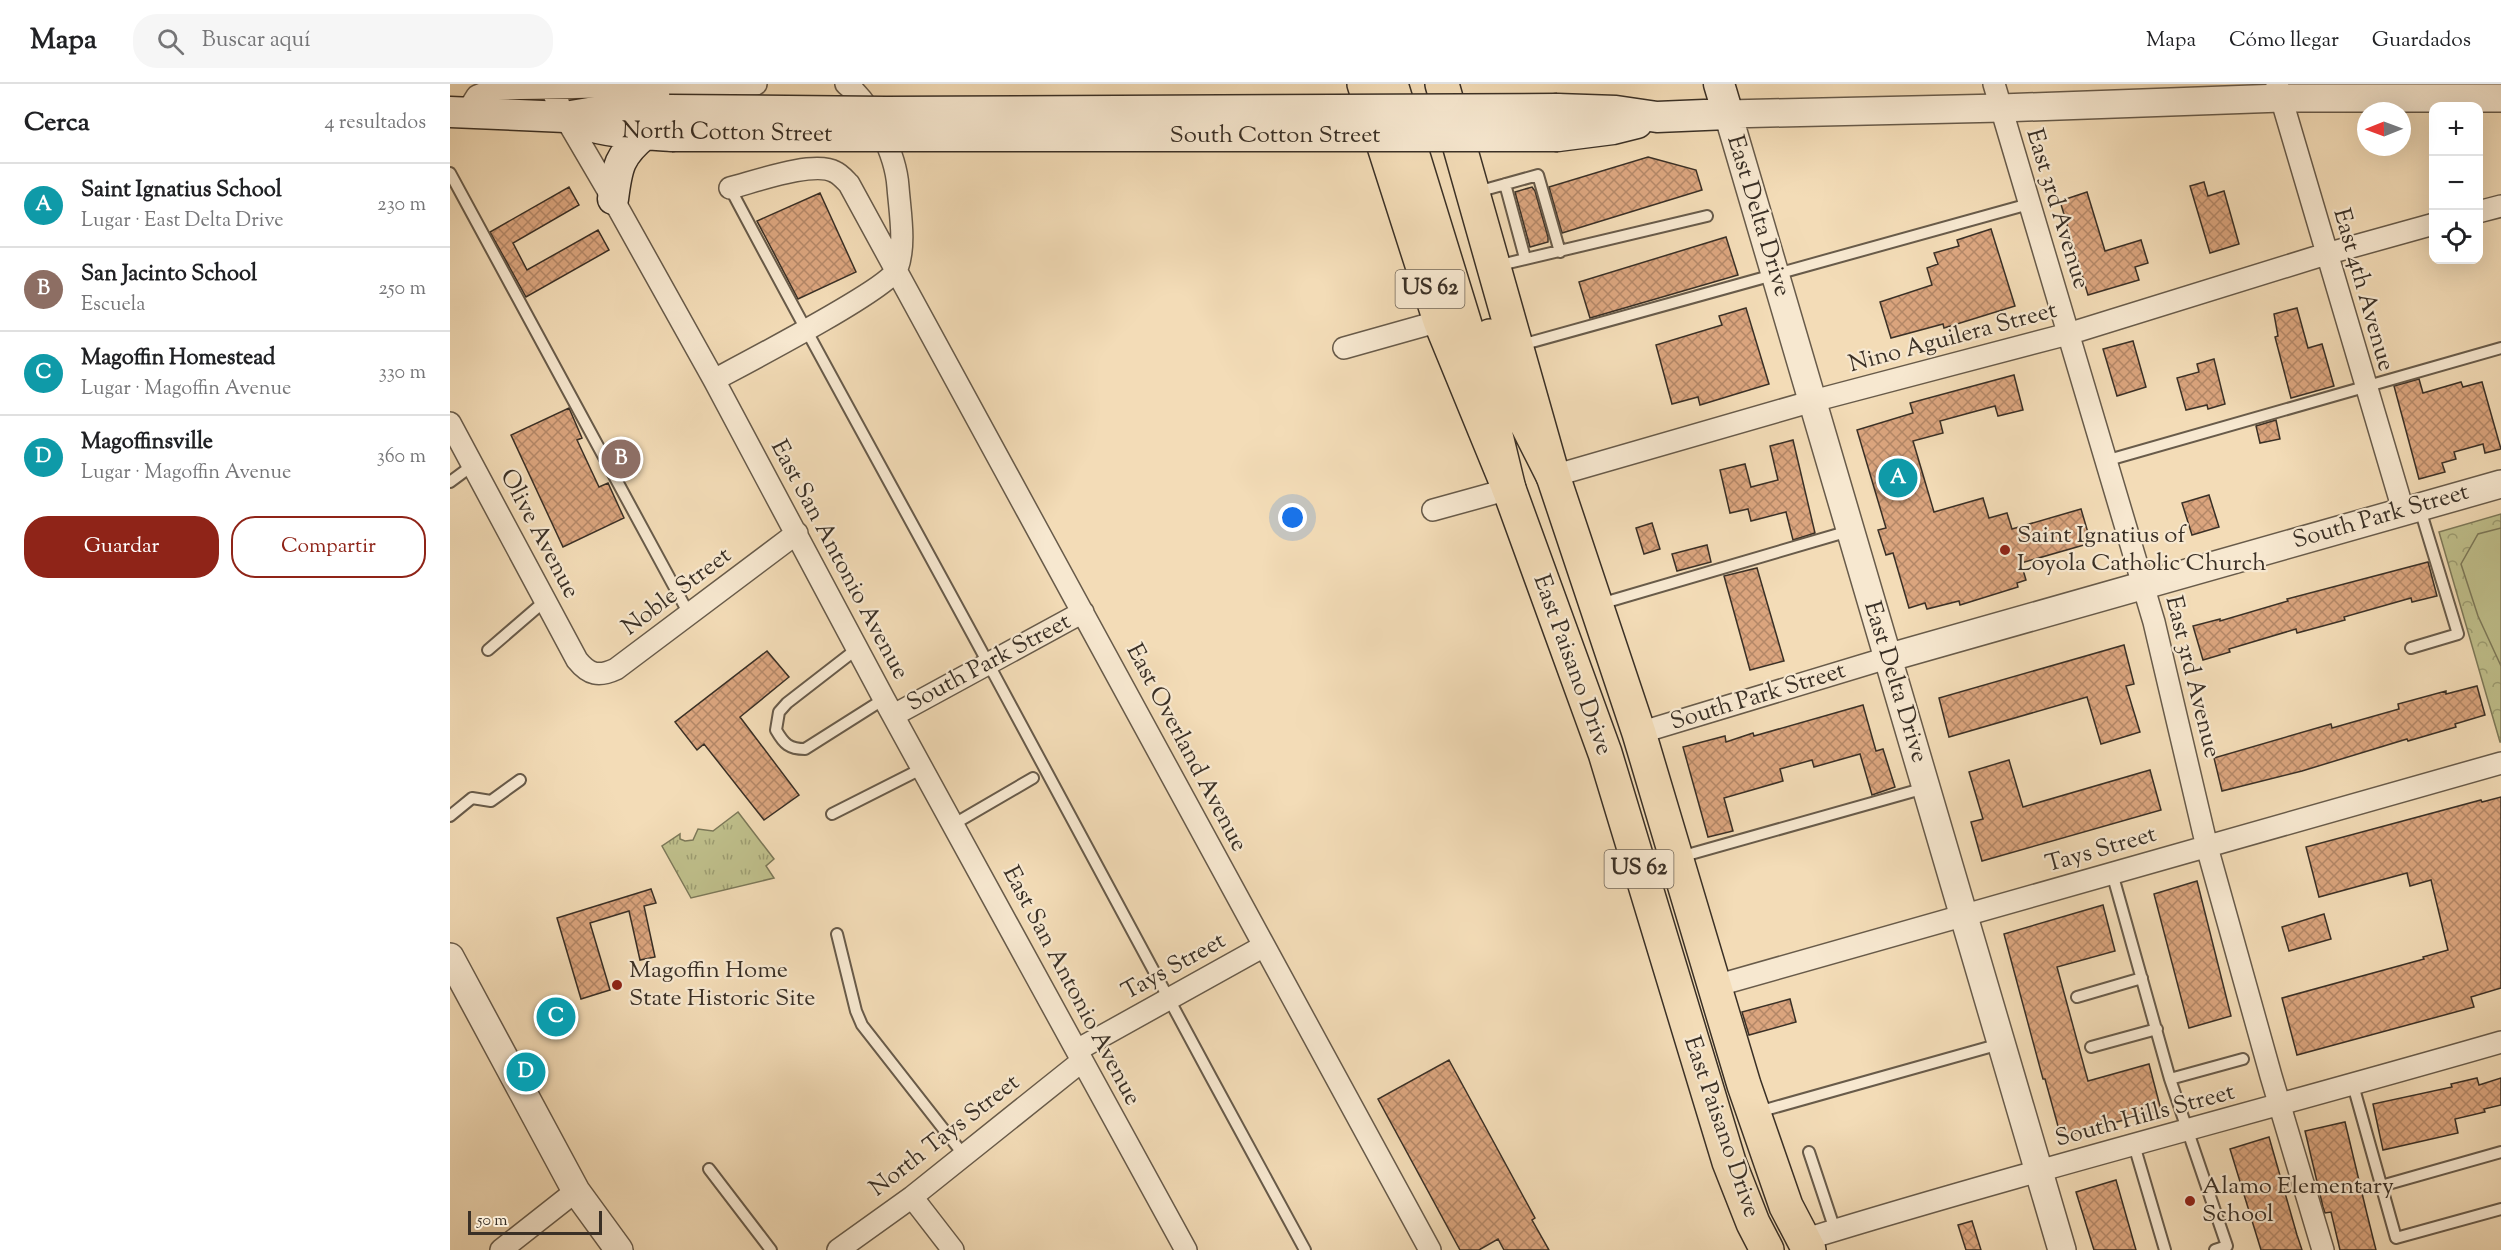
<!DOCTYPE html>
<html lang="es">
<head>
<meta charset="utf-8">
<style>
	:root { --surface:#fff; --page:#f6f6f6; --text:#202124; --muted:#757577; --line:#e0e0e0; --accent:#8f2418 }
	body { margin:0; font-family:"Sorts Mill Goudy",serif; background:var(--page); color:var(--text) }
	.controls { position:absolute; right:18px; top:18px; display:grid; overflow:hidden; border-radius:12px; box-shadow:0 6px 24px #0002 }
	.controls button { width:54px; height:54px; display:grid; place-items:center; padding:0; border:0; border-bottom:2px solid var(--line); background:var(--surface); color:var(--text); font:30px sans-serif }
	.compass { position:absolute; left:1907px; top:18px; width:54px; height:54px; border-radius:50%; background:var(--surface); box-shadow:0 6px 24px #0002; rotate:269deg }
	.scale { position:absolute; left:18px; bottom:15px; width:134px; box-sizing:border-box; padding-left:6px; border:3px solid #3a3026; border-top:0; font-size:16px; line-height:21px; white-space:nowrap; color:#3a3026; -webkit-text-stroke:4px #f7e8d0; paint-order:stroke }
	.you { position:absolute; left:843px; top:434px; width:21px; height:21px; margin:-15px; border:4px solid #fff; border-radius:50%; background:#1a73e8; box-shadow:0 0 0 9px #1a73e833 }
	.badge { display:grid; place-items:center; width:39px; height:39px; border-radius:50%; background:var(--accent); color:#fff; font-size:20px; font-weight:700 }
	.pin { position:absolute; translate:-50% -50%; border:3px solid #fff; box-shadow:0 2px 6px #0006 }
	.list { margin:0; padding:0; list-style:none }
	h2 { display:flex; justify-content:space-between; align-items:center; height:78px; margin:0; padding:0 24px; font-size:26px }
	h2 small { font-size:20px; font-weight:400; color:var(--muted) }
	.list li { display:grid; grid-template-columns:39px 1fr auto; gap:18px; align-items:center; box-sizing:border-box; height:84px; padding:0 24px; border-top:2px solid var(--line) }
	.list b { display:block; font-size:22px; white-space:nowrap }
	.list p { margin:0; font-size:20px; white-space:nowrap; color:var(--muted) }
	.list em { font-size:20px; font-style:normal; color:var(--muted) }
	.actions { display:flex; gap:12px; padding:18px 24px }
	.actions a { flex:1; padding:14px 0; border:2px solid var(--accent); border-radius:24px; text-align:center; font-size:21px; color:var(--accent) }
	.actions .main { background:var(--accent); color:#fff }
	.icon { flex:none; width:33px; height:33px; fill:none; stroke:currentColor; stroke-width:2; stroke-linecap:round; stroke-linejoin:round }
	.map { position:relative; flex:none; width:2051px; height:1166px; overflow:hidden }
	header { display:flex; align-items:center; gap:36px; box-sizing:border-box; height:84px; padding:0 30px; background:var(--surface); border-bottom:2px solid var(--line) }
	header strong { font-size:28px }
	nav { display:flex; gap:33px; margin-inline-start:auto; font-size:21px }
	.search { width:420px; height:54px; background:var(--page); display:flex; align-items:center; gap:15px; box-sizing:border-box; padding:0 21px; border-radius:24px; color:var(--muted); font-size:22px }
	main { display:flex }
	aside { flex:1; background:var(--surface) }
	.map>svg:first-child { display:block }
	.grass { fill:url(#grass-tufts); stroke:#7c7858; stroke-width:1.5 }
	.park { fill:url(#park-crowns); stroke:#7c7858; stroke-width:1.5 }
	.garden { fill:#bfbf8b; stroke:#7c7858; stroke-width:1.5 }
	.building { fill:url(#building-cross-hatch); stroke:#3a3026; stroke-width:1.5 }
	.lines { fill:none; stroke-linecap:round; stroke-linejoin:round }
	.service-casing { stroke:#685b4a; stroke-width:14 }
	.minor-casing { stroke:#685b4a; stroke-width:24 }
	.tertiary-casing { stroke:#685b4a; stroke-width:30 }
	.secondary-casing { stroke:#3a3026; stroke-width:33 }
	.primary-casing { stroke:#3a3026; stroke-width:36 }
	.motorway-casing { stroke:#3a3026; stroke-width:36 }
	.service { stroke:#f7e8d0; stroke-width:10 }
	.minor { stroke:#f7e8d0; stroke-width:21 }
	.tertiary { stroke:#f7e8d0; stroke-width:27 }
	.secondary { stroke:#f7e8d0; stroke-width:30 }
	.primary { stroke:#f3dcb7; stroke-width:33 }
	.motorway { stroke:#f3dcb7; stroke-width:33 }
	.secondary-bridge-casing { stroke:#3a3026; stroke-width:33; stroke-linecap:butt }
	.secondary-bridge { stroke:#f7e8d0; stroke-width:30 }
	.poi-dot { fill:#8f2418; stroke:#f7e8d0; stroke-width:2 }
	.labels { text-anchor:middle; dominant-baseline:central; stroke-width:4.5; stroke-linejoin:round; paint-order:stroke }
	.shield { fill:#f7e8d0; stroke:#736759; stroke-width:1.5 }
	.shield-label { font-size:22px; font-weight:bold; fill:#3a3026 }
	.street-label { font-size:24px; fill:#3a3026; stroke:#f7e8d0 }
	.poi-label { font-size:24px; fill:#3a3026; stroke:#f7e8d0; text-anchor:start }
</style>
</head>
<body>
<header>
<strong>Mapa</strong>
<div class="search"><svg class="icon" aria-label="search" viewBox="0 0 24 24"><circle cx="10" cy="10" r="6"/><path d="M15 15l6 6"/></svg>Buscar aquí</div>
<nav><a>Mapa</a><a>Cómo llegar</a><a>Guardados</a></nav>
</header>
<main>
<aside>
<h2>Cerca<small>4 resultados</small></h2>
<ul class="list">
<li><span class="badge" style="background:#0f9aa8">A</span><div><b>Saint Ignatius School</b><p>Lugar · East Delta Drive</p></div><em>230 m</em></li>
<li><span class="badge" style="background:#8d6e63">B</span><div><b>San Jacinto School</b><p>Escuela</p></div><em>250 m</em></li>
<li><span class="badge" style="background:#0f9aa8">C</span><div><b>Magoffin Homestead</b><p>Lugar · Magoffin Avenue</p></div><em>330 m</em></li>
<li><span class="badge" style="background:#0f9aa8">D</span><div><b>Magoffinsville</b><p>Lugar · Magoffin Avenue</p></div><em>360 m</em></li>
</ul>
<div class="actions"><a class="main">Guardar</a><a>Compartir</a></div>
</aside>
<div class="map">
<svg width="2051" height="1166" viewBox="0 0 2051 1166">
	<defs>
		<pattern id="grass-tufts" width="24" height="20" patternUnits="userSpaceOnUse" patternTransform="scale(1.5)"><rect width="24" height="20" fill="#bfbf8b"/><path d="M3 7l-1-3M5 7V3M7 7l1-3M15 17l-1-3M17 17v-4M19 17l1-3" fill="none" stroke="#9c9c71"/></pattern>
		<pattern id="park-crowns" width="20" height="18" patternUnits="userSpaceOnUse" patternTransform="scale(1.5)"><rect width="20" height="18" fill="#bfbf8b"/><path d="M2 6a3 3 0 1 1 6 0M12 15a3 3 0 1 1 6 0" fill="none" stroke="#9c9c71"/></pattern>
		<pattern id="building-cross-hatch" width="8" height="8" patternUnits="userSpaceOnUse" patternTransform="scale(1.5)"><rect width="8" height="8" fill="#dba57e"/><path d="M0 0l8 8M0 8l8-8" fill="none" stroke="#b38767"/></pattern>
	</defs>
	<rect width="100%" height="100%" fill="#f3dcb7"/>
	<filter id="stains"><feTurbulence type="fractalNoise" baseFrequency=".00333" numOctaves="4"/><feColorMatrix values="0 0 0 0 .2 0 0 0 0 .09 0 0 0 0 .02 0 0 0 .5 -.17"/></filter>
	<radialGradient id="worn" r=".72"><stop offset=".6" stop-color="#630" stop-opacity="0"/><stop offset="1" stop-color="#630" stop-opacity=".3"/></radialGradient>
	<path class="grass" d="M 288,728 L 324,775 L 316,782 L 324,794 L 241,814 L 212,762 L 230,750 L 230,755 L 235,757 L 243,756 L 248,745 L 263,747 Z"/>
	<path class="park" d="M 2051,430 L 2051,658 L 2050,658 L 1989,448 Z"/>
	<path class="garden" d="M 2051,444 L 2051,582 L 2028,532 L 2011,480 L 2028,450 Z"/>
	<path class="building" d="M 1198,73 L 1246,86 L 1252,106 L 1112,149 L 1099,103 Z
		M 1754,98 L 1758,112 L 1774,107 L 1789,160 L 1760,169 L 1740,102 Z
		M 119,103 L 129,121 L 63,159 L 77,186 L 148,146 L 159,166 L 76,213 L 40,148 Z
		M 1082,103 L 1085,107 L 1098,153 L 1098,158 L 1080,163 L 1065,108 Z
		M 1637,108 L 1655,167 L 1691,156 L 1698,179 L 1685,183 L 1689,196 L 1638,211 L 1610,117 Z
		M 370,109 L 406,188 L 348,215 L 307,137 Z
		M 1541,145 L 1565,222 L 1494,244 L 1493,240 L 1441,254 L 1430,218 L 1482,201 L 1477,184 L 1488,180 L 1484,169 L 1509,162 L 1507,156 Z
		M 1276,153 L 1288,191 L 1140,234 L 1129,198 Z
		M 1296,224 L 1319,300 L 1250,321 L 1248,313 L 1222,320 L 1206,261 L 1272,241 L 1269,232 Z
		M 1847,224 L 1858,264 L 1872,260 L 1884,302 L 1841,314 L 1825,253 L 1828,252 L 1824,230 Z
		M 1683,257 L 1696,303 L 1667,312 L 1653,265 Z
		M 1764,275 L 1775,320 L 1758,325 L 1757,321 L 1736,326 L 1727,294 L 1749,288 L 1747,280 Z
		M 1564,291 L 1573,326 L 1548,332 L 1545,322 L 1490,337 L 1493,349 L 1463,357 L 1484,428 L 1533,414 L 1539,434 L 1557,429 L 1562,445 L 1631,425 L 1641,459 L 1571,479 L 1576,496 L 1567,499 L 1568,503 L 1510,521 L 1509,517 L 1477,525 L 1475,519 L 1459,524 L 1443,469 L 1436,471 L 1428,446 L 1436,444 L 1407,346 L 1463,329 L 1460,319 Z
		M 1969,295 L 1973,309 L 2011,298 L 2013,303 L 2032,298 L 2051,365 L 2035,369 L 2033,360 L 2004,368 L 2006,375 L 1992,379 L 1995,388 L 1969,395 L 1944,302 Z
		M 119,324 L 132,354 L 127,356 L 149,403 L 158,399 L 174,434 L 113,463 L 61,351 Z
		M 1826,336 L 1830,355 L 1810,359 L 1806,342 Z
		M 1343,356 L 1365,449 L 1343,456 L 1336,428 L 1301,437 L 1298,425 L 1280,429 L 1270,386 L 1295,380 L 1301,403 L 1328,396 L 1320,362 Z
		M 1759,411 L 1769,443 L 1742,451 L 1732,419 Z
		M 1202,439 L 1210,465 L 1194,470 L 1186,444 Z
		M 1257,461 L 1261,478 L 1227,487 L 1222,470 Z
		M 1978,478 L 1987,512 L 1962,518 L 1961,514 L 1894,533 L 1895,536 L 1847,549 L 1846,545 L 1779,565 L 1780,568 L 1753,576 L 1743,542 L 1770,535 L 1770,537 L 1838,517 L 1837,515 Z
		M 1307,484 L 1334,577 L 1300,586 L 1274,492 Z
		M 1674,561 L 1684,600 L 1676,602 L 1690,648 L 1651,660 L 1637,613 L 1499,653 L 1489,614 Z
		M 317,567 L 339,593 L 290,633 L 349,711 L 314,736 L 254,660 L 247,666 L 225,638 Z
		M 2027,602 L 2035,631 L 2005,640 L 2006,643 L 1958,657 L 1957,655 L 1852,687 L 1772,707 L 1764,674 L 1881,640 L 1882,644 L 1949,625 L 1948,620 L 1996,607 L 1996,610 Z
		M 1413,621 L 1426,667 L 1433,665 L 1445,703 L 1422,711 L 1410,670 L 1364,683 L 1362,676 L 1330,685 L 1333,697 L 1274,714 L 1283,747 L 1258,753 L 1233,663 L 1275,652 L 1276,658 L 1303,649 L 1304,652 Z
		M 1559,676 L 1573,723 L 1700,686 L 1711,726 L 1532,777 L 1521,738 L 1533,735 L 1519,688 Z
		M 2051,713 L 2051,904 L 2021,913 L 2024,923 L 1847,971 L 1832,914 L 1974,875 L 1973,873 L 1998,866 L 1981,796 L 1960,802 L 1957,789 L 1869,813 L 1856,763 L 2031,716 L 2032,718 Z
		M 1747,797 L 1781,932 L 1739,944 L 1704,810 Z
		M 201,805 L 206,819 L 194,822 L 205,873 L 190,876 L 179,827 L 140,839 L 160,906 L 131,915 L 107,834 Z
		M 1653,821 L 1665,867 L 1607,883 L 1638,997 L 1699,980 L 1711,1026 L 1611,1053 L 1595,995 L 1593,995 L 1554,850 Z
		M 1874,830 L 1881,855 L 1839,867 L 1832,843 Z
		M 1340,915 L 1346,938 L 1299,951 L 1292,928 Z
		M 999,976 L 1085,1134 L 1082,1136 L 1099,1166 L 1054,1166 L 1048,1155 L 1029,1166 L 1010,1166 L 928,1015 Z
		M 2027,994 L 2029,1001 L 2051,994 L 2051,1021 L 2034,1025 L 2035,1028 L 2005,1035 L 2008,1049 L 1933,1066 L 1923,1020 L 2002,1003 L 2001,1000 Z
		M 1895,1038 L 1917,1130 L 1926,1166 L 1890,1166 L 1881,1128 L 1875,1129 L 1873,1123 L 1855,1047 Z
		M 1819,1053 L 1847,1151 L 1852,1166 L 1811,1166 L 1780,1065 Z
		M 1666,1096 L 1686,1166 L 1644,1166 L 1626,1108 Z
		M 1522,1137 L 1531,1166 L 1516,1166 L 1508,1141 Z"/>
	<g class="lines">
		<defs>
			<path id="service" d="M 0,89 L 239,530
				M 1055,100 L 1075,174
				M 280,104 C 364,263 452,420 538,579 C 644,774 748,971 855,1166
				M 1027,108 L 1088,91 L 1110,168
				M 1046,182 L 1257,132
				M 1071,261 L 1579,120
				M 1655,377 L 2051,264
				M 0,398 L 23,381
				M 1150,520 L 1399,447
				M 408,564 L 337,619 L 329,628 L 326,646 C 334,660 339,665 355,665 L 434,615
				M 1961,564 L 2008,550 L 1969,422
				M 38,566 L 96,516
				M 382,730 L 473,684
				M 0,732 L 22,714 L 41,717 L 70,696
				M 504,740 L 583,694
				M 1230,773 L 1475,704
				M 1662,789 L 1720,995 L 1777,1162 L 1765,1166
				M 387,850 L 406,927 L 412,941 L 513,1070
				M 1627,913 L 1692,894
				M 1641,963 L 1707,945
				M 1720,995 L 1793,975
				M 1903,1001 L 1946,1154 L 2051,1125
				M 1308,1028 L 1550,960
				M 1684,1061 L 1715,1166
				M 1359,1068 L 1385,1146
				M 259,1085 L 321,1166
				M 1931,1102 L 2051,1068"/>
			<path id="minor" d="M 99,0 L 115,33 L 163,115 L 264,296 L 434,615 L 736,1166
				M 1544,0 L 1704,538 L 1757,763 L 1821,992 L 1873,1166
				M 1827,0 L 1953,426
				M 17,28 L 27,12 L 45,5 L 306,0
				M 280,104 C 304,98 364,76 385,88 C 390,90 395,96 399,100 L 980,1166
				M 2028,128 L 2051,122
				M 894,264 L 990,237
				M 264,296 C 292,281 438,205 447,185 C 456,161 450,129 448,103 C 446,71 422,20 396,0
				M 0,339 L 127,576 C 139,591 149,593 166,585 L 347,449
				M 1103,392 L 1363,317 L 1618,250 L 1876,170 L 1984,140
				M 983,426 L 1059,405
				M 444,631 L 633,528
				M 1189,649 L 1437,574
				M 1265,902 L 2051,679
				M 627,966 L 814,862
				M 462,1113 L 503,1166
				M 1353,1156 C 1584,1085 1819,1025 2051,958
				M 51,1166 L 126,1107
				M 388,1166 L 462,1113 L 632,977"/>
			<path id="tertiary" d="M 1437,574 L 2051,400
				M 0,873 L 126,1107 L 169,1166
				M 1612,1166 L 1278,30 L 1551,24 L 1831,14 L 2051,14"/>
			<path id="secondary" d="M 1107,25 L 1166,27 L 1207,33 L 1278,30 L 1269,0
				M 0,28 L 115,33 L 145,28 L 219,26
				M 127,38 C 158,49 189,50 222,52
				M 1108,52 L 1163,45 L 1187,39
				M 163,115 C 167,83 169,71 195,50"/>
			<path id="primary" d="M 914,0 L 990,237 L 1059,405 L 1155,669 L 1279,1078 L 1303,1139 L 1317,1166
				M 992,0 L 1103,392 L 1189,649 L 1294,1001 L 1336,1122 L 1359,1166"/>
			<path id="motorway" d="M 941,0 L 1034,302 L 1059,405
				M 1040,252 L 1062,311 L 1103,392"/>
		</defs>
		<use href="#service" class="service-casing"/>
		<use href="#minor" class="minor-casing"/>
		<use href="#tertiary" class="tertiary-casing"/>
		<use href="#secondary" class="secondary-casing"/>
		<use href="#primary" class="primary-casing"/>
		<use href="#motorway" class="motorway-casing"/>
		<use href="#service" class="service"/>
		<use href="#minor" class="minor"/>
		<use href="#tertiary" class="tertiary"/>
		<use href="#secondary" class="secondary"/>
		<use href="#primary" class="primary"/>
		<use href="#motorway" class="motorway"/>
		<defs>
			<path id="secondary-bridge" d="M 219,26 L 436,28 L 1107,25
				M 222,52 L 1108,52"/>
		</defs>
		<use href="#secondary-bridge" class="secondary-bridge-casing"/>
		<use href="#secondary-bridge" class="secondary-bridge"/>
	</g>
	<g class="poi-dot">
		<circle cx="1555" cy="466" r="6"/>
		<circle cx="167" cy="901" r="6"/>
		<circle cx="1740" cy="1117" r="6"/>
	</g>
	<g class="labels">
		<g class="shield">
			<rect x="945.5" y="186" width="69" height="38" rx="4.5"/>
			<rect x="1154.5" y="766" width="69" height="38" rx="4.5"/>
		</g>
		<g class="shield-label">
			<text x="980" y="205">US 62</text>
			<text x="1189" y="785">US 62</text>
		</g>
		<g class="street-label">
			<text transform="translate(277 49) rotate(1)">North Cotton Street</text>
			<text x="825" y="52">South Cotton Street</text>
			<text transform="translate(1607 125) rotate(73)">East 3rd Avenue</text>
			<text transform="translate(1308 132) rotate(73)">East Delta Drive</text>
			<text transform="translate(1913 206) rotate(74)">East 4th Avenue</text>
			<text transform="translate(1503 254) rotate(-15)">Nino Aguilera Street</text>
			<text transform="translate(1931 433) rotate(-16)">South Park Street</text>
			<text transform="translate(89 450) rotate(62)">Olive Avenue</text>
			<text transform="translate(389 476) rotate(62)">East San Antonio Avenue</text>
			<text transform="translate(227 508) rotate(-37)">Noble Street</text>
			<text transform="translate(539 579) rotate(-28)">South Park Street</text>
			<text transform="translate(1122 581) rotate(70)">East Paisano Drive</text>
			<text transform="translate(1742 593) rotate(76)">East 3rd Avenue</text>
			<text transform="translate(1445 598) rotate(73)">East Delta Drive</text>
			<text transform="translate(1308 613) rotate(-17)">South Park Street</text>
			<text transform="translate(736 664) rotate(62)">East Overland Avenue</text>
			<text transform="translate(1651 766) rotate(-16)">Tays Street</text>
			<text transform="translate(724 883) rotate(-29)">Tays Street</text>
			<text transform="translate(621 902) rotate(62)">East San Antonio Avenue</text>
			<text transform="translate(1695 1032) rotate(-15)">South Hills Street</text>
			<text transform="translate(1271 1043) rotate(71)">East Paisano Drive</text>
			<text transform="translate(495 1052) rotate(-38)">North Tays Street</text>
		</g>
		<g class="poi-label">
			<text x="1567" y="452">Saint Ignatius of<tspan x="1567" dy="28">Loyola Catholic Church</tspan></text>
			<text x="179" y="887">Magoffin Home<tspan x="179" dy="28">State Historic Site</tspan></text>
			<text x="1752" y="1103">Alamo Elementary<tspan x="1752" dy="28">School</tspan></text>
		</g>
	</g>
	<rect width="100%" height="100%" filter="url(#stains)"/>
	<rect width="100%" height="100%" fill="url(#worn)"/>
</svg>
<div class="controls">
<button>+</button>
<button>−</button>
<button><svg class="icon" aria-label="locate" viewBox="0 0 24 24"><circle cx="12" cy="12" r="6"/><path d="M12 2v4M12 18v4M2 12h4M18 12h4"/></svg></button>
</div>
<svg class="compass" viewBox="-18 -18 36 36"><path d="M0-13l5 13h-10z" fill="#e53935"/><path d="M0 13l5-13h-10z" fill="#757577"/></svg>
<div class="scale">50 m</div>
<div class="you"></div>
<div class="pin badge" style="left:1448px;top:394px;background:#0f9aa8">A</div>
<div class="pin badge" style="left:171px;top:375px;background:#8d6e63">B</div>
<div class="pin badge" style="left:106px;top:933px;background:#0f9aa8">C</div>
<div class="pin badge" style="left:76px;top:988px;background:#0f9aa8">D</div>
</div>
</main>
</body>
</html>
